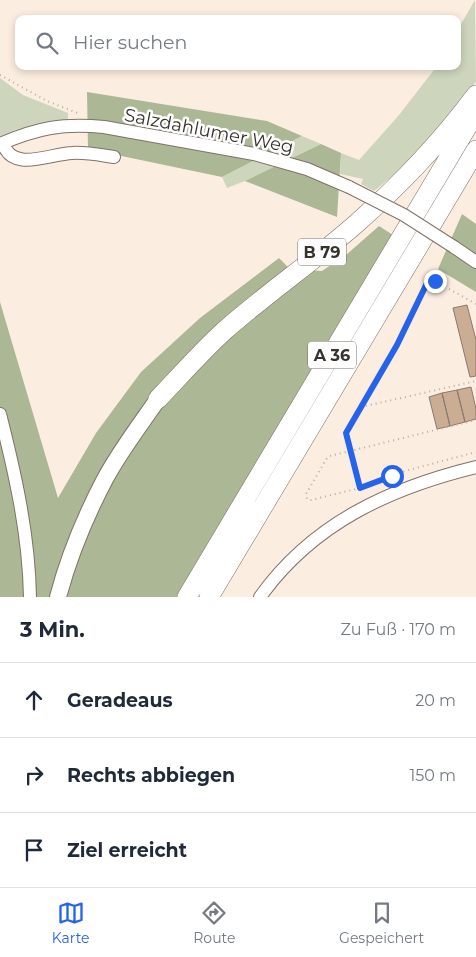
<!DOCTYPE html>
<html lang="de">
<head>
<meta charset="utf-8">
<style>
	:root { --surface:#fff; --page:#f2f2f3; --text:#1f2937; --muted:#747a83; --line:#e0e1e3; --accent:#2563eb }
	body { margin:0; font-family:Montserrat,sans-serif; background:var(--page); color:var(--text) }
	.stop { position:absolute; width:15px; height:15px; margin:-11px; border:4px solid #2563eb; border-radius:50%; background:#fff }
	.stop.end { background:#2563eb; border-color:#fff; box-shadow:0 1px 5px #0008 }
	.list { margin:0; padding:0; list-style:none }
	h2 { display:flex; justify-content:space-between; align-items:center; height:65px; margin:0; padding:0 20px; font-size:21px }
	h2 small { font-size:16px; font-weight:400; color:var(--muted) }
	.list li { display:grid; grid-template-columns:32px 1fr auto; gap:15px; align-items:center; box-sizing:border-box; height:75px; padding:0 20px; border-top:1px solid var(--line) }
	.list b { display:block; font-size:19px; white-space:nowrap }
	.list em { font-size:16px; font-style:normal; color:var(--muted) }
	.icon { flex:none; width:28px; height:28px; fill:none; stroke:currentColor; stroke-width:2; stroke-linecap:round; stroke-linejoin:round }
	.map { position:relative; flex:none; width:476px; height:597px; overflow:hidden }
	.search { position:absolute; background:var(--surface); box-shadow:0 2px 8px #0003; left:15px; right:15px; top:15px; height:55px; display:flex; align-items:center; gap:12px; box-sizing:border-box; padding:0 18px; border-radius:10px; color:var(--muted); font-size:19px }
	.sheet { height:290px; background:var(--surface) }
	nav { display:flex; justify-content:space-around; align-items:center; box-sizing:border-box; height:70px; border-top:1px solid var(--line); background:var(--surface); font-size:14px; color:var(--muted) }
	nav a { display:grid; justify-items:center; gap:2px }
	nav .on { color:var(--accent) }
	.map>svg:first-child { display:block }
	.green { fill:#cdd6bc }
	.forest { fill:#abb795 }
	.building { fill:#cbad94; stroke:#877a6f }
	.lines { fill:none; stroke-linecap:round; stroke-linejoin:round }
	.minor-casing { stroke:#7f7268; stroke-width:14 }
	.major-casing { stroke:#7f7268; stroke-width:18 }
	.highway-casing { stroke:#7f7268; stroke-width:20 }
	.path { stroke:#b8aca3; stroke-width:2; stroke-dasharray:1 4; stroke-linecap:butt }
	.minor { stroke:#fff; stroke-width:12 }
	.major { stroke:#fff; stroke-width:16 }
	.highway { stroke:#fff; stroke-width:19 }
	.minor-bridge-casing { stroke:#7f7268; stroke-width:14; stroke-linecap:butt }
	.minor-bridge { stroke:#fff; stroke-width:12 }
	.route { stroke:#2563eb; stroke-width:6 }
	.labels { text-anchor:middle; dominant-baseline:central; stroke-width:5; stroke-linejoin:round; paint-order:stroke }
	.shield { fill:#fdfdfd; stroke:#726f6b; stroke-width:1 }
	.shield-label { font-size:16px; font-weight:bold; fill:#37322d }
	.street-label { font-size:18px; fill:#37322d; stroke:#fdfdfd }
</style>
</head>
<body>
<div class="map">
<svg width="476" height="597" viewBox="0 0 476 597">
	<rect width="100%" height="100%" fill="#fcede1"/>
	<path class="green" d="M 475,0 L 476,82 L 414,159 L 374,191 L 361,184 L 363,179 L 340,174 L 341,153 L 359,160 L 399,115 L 437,66 L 457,66 L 457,31 Z
		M 0,78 L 23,95 L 68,113 L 68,120 L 15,130 L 0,138 Z
		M 302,136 L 321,144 L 245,181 L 227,188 L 222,177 Z"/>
	<path class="forest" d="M 87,92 L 267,121 L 302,136 L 222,177 L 88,149 Z
		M 321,144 L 341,153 L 337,217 L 245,181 Z
		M 462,214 L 476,224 L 476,292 L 438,269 Z
		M 379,226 L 393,235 L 179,597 L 0,597 L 0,302 L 58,498 L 96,433 L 141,372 L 200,318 L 279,258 L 290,269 L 322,271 L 346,255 Z"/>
	<path class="building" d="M 467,305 L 476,340 L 476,376 L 470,377 L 453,308 Z
		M 471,387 L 476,409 L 476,419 L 465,422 L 457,390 Z
		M 457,390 L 465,422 L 450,426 L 442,393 Z
		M 442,393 L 450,426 L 437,429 L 429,397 Z"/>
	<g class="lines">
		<defs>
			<path id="minor" d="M 3,143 C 12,173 49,154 72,153 C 86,152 100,155 114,157
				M 0,144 C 38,128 62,123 104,127 L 254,154 L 307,169 L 349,187
				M 454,247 L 476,262
				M 0,414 C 15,473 29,535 30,597
				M 260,597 C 313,523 390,488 476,467"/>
			<path id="major" d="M 58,597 C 69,556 85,517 105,479 C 120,451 140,425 158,399"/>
			<path id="highway" d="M 158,399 C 180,376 201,352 224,331 C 267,293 314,261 357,223 C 401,184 441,142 476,95
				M 187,597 L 476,112
				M 209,597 L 476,150"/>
		</defs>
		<use href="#minor" class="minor-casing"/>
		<use href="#major" class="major-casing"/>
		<use href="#highway" class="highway-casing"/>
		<path class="path" d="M 0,75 L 47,101 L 80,114
			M 476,304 L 435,281 L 428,281 L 397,345 L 346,433 L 360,488 L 405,471 L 476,452
			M 361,407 L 476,381
			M 360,488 L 311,500 L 307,499 L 306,494 L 327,458 L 330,456 L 476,420"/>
		<use href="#minor" class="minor"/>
		<use href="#major" class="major"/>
		<use href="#highway" class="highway"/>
		<defs>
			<path id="minor-bridge" d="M 349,187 L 404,215 L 454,247"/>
		</defs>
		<use href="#minor-bridge" class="minor-bridge-casing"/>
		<use href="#minor-bridge" class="minor-bridge"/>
	</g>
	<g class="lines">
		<path class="route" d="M 392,476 L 360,488 L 346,433 L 397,345 L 428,281 L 435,281"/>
	</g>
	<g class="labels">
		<g class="shield">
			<rect x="298" y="238.5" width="48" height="27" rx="4"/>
			<rect x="308" y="341.5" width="48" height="27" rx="4"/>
		</g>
		<g class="shield-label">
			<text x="322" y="252">B 79</text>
			<text x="332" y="355">A 36</text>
		</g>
		<g class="street-label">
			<text transform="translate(209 131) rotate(11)">Salzdahlumer Weg</text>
		</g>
	</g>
</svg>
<div class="stop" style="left:392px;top:476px"></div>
<div class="stop end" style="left:435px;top:281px"></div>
<div class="search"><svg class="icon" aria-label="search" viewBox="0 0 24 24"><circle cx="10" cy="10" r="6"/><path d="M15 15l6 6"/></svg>Hier suchen</div>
</div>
<section class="sheet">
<h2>3 Min.<small>Zu Fuß · 170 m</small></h2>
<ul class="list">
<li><svg class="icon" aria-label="ahead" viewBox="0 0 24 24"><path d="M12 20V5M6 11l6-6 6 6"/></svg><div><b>Geradeaus</b></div><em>20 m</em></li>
<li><svg class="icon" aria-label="right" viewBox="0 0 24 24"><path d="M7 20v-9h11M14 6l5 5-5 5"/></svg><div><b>Rechts abbiegen</b></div><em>150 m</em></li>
<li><svg class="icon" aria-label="arrive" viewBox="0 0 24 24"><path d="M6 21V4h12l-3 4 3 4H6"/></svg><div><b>Ziel erreicht</b></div></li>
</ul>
</section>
<nav>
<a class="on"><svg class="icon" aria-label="map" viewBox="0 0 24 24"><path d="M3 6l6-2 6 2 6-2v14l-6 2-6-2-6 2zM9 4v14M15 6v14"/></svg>Karte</a>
<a><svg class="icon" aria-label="directions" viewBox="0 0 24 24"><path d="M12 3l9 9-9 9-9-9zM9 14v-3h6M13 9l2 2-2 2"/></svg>Route</a>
<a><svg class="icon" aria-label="saved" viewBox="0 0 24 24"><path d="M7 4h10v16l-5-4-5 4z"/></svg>Gespeichert</a>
</nav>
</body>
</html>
